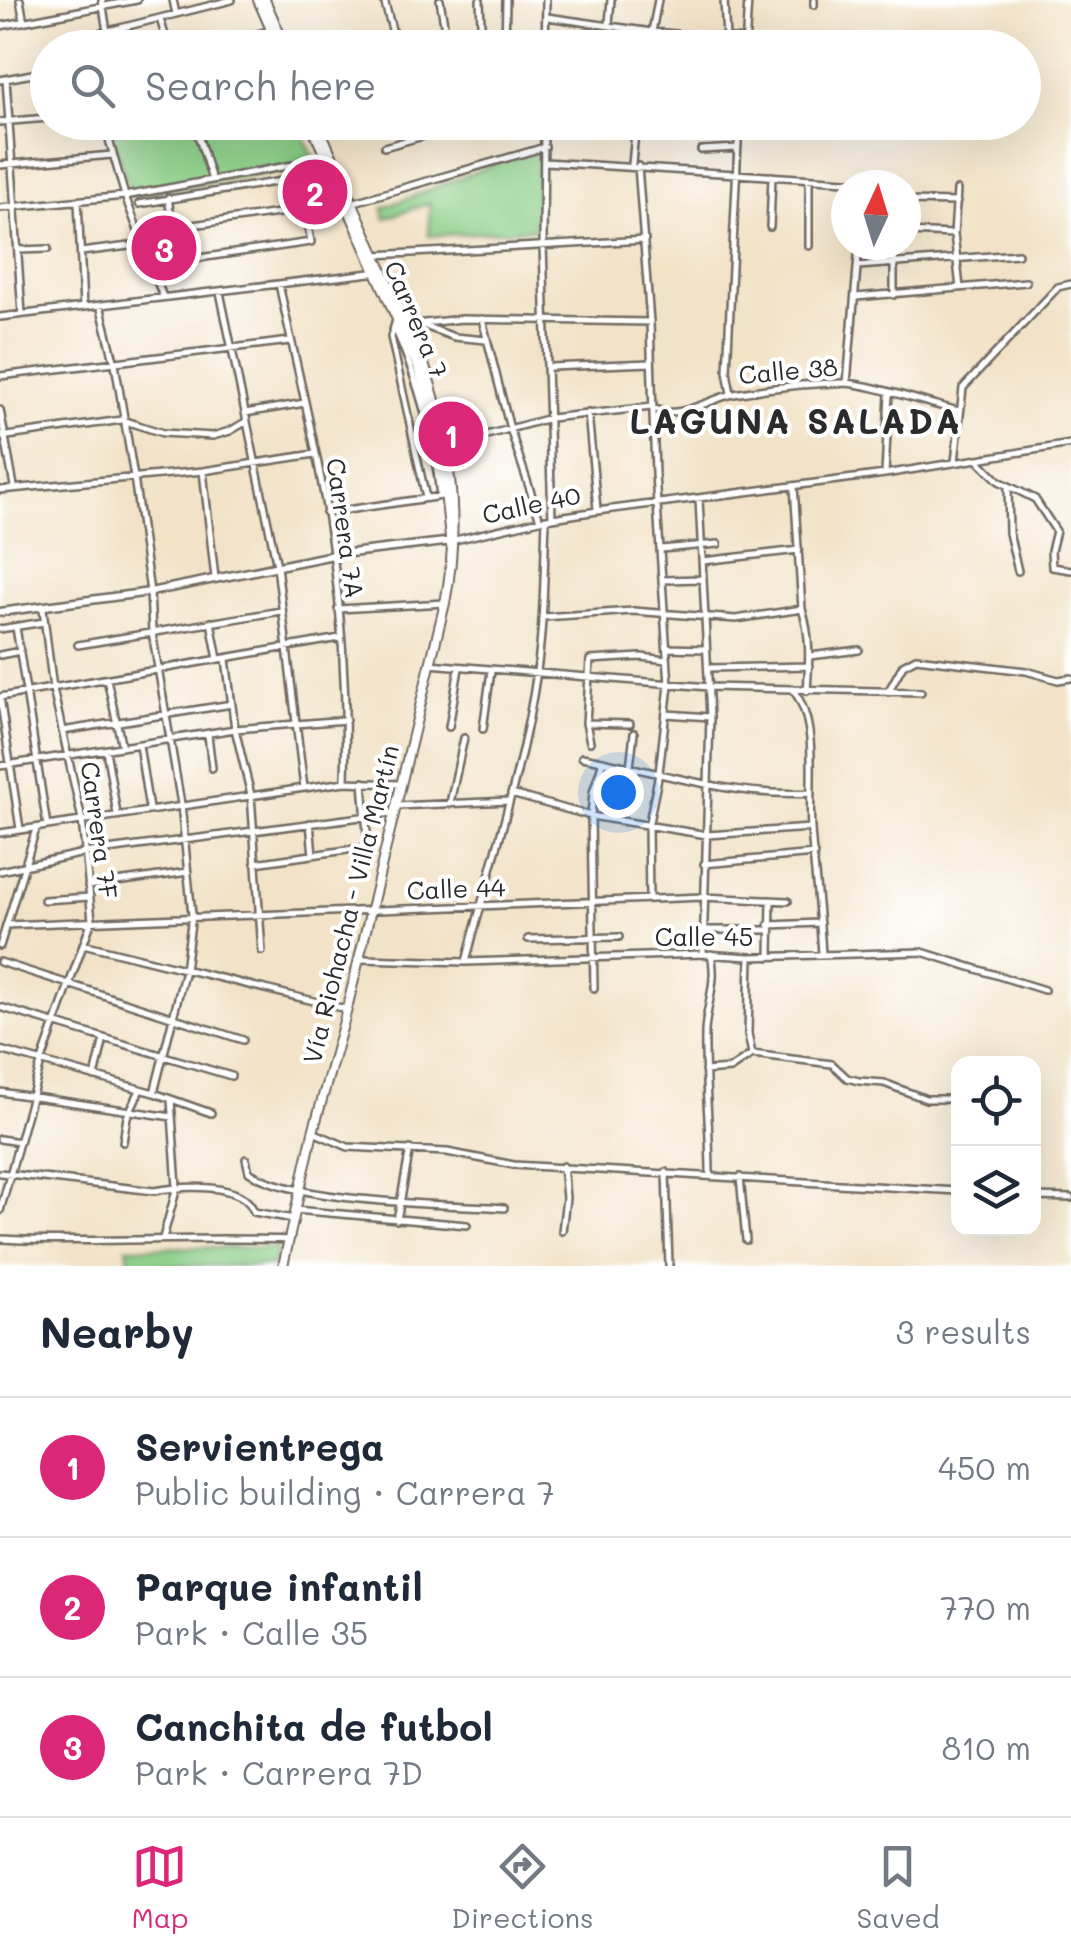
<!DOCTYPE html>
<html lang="en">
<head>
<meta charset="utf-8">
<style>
	:root { --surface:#fff; --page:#f2f2f3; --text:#1f2937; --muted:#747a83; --line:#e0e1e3; --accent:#db2777 }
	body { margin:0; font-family:Mali,sans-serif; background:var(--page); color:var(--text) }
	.controls { position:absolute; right:30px; bottom:30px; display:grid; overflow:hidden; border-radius:20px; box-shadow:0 10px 40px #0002 }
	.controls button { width:90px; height:90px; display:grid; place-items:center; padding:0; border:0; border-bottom:2px solid var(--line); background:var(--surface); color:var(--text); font:50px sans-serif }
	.compass { position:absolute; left:831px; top:170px; width:90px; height:90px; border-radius:50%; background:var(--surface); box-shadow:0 10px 40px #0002; rotate:4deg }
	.you { position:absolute; left:618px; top:792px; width:35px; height:35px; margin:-25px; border:8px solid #fff; border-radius:50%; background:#1a73e8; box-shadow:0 0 0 15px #1a73e833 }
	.badge { display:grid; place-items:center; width:65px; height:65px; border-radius:50%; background:var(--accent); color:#fff; font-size:32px; font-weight:700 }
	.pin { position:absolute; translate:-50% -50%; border:5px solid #fff; box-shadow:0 2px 10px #0006 }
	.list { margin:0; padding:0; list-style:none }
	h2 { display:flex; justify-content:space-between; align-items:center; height:130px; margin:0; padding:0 40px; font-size:42px }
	h2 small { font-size:32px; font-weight:400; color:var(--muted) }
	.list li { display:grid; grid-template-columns:65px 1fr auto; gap:30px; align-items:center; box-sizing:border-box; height:140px; padding:0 40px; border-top:2px solid var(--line) }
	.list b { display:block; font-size:38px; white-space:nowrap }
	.list p { margin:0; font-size:32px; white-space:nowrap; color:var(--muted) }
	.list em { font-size:32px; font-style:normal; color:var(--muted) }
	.icon { flex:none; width:55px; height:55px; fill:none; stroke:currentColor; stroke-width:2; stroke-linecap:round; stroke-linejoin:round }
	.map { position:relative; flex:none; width:1071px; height:1266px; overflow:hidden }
	.search { position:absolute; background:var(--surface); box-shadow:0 10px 40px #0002; left:30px; right:30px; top:30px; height:110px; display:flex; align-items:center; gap:25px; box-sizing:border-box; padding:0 35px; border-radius:55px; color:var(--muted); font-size:38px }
	.sheet { height:550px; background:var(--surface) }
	nav { display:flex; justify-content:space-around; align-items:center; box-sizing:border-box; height:140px; border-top:2px solid var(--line); background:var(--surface); font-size:28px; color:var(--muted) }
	nav a { display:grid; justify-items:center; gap:5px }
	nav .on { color:var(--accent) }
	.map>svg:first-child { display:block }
	.green { fill:#8bce87; stroke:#5b7c59; stroke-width:2.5 }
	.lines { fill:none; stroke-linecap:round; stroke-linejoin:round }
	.minor-casing { stroke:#716b62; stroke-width:10 }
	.tertiary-casing { stroke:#716b62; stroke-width:11 }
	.secondary-casing { stroke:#716b62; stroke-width:12 }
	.minor { stroke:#fff; stroke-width:5 }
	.tertiary { stroke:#fff; stroke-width:6 }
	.secondary { stroke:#fff; stroke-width:8 }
	.labels { text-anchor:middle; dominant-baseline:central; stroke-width:8; stroke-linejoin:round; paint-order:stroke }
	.street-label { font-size:25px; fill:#2b2b2b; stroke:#fff }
	.district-label { font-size:35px; font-weight:bold; letter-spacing:2.5px; fill:#2b2b2b; stroke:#fff }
</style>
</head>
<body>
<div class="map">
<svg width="1071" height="1266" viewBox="0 0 1071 1266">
	<rect width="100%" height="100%" fill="#fff"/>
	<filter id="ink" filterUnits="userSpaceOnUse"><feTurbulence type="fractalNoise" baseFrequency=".01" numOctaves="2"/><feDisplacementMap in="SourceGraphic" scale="20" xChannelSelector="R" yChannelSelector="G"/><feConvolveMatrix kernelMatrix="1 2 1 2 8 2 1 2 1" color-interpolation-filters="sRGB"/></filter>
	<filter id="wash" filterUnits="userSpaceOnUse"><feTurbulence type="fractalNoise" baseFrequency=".0048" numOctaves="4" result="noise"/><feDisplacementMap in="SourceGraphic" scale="40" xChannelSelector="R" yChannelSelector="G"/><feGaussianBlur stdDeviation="2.25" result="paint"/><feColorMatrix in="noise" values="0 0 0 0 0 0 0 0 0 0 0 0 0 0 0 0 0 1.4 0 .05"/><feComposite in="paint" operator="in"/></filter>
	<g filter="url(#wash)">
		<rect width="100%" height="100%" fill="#f2e3c8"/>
		<path class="green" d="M 122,122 L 266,122 L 269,133 L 298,126 L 318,165 L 132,196 L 109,127 Z
			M 539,153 L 535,229 L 429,236 L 430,203 L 385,218 L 383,208 L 507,159 Z
			M 127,1247 L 278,1248 L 273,1266 L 130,1266 Z"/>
	</g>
	<g filter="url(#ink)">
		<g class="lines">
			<defs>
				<path id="minor" d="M 20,0 L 24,22
					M 102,0 L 107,32
					M 173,0 L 176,14
					M 384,0 L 397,48
					M 440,0 L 448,48
					M 480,0 L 482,48
					M 724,0 L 726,39
					M 814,5 L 814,0
					M 547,17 L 652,32 L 746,40
					M 160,19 L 169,48
					M 609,24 L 611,0
					M 0,26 L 137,0
					M 505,44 L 506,0
					M 80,48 L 79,39 L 84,37 L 232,0
					M 211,48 L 271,30
					M 485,48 L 546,37
					M 545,48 L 546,0
					M 649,48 L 658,0
					M 697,48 L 699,37
					M 745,48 L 748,0
					M 6,79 L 22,314
					M 0,80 L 48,71
					M 0,122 L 48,118
					M 104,122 L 125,196 L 163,297
					M 194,122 L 212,180
					M 417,122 L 421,137
					M 544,122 L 543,245 L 552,518
					M 384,147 L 473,122
					M 701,150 L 738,148
					M 545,162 L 862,182 L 887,180
					M 632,164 L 636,122
					M 0,165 L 112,155
					M 638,166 L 650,322 L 655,474 L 669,685 L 659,773 L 648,827 L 649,899
					M 809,179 L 809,246
					M 957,190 L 954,234 L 960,288
					M 78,201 L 83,307
					M 906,201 L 957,202
					M 139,204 L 300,178 L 311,242 L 178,261 L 168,198
					M 0,208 L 125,196 L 325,159
					M 770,227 L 772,176
					M 149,231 L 351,203 L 545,147
					M 906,232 L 954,234
					M 18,250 L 48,249
					M 81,252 L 145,244
					M 375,255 L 645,240
					M 858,266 L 1018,254
					M 279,284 C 298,374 321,463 333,553 C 343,628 347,706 345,782
					M 220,292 L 277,566 L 304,788
					M 894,295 L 894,245
					M 856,297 L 1026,282
					M 100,305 L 115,364 L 134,477 L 150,592 L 152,632 L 181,804 L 192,915 L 185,970 L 154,1093
					M 0,317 L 379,272
					M 482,319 L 510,429 L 540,520
					M 396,320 L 391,337 L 426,498
					M 406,325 L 462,319 L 650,322
					M 422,325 L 454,337 L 486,340
					M 395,328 C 419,383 434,436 440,496
					M 550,367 L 651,363
					M 0,376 L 290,341
					M 847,383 L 859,245
					M 731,394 L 727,371 L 739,122
					M 0,410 L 14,486
					M 245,413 L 305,403
					M 588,413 L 597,509
					M 0,437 L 122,420 L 163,433 L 213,436 L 230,431 L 247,421
					M 446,446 L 550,418 L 652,407 C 676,423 710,398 734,394 C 769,388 809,383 844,383 C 872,384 928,404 959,411
					M 977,459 L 999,481 L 1035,499 L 1056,531 L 1051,551 L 1052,567 L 1071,570
					M 955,462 L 963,388 L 1058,287 L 1071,284
					M 203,471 L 215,578
					M 885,474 L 889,394
					M 794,486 L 802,609 C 811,636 809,663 807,691
					M 1008,487 L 1009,533 L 1018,571
					M 0,490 L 203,471 L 315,454
					M 699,499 L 710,717 L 703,954
					M 326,513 L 442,496
					M 455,540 L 540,520 L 597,511 L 885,474 L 1071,444
					M 661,549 L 718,544
					M 703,561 L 799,550
					M 662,580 L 703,579
					M 338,609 L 445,603
					M 543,617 L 633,611 L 736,619 L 802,609
					M 211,622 L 218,659
					M 16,627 L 47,826
					M 0,629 L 44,622
					M 78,645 L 281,611
					M 667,648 L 706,649
					M 0,655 L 20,651
					M 810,656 L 859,650
					M 226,659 L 235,729 L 251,795 L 262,951
					M 429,664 L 709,687 L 921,692
					M 709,668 L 809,666
					M 107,679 L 122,747
					M 794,691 C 820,727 808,787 811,829 C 814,871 820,913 822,955
					M 888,692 L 903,665 L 916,658 L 1026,671 L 1058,680 L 1071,678
					M 0,697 L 340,638
					M 0,697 L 20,829
					M 666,714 L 710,717
					M 586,723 L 630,724
					M 449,727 L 459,668
					M 483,729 L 491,671
					M 62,731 L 232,704
					M 208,735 L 212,768
					M 590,742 L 586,723 L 590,660 L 641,657 L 667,660
					M 139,745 L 149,809
					M 106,750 L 117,814
					M 582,757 C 657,771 734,798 811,793
					M 0,766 L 235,729 L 346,720
					M 630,767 L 634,733
					M 511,794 L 591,816 L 707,835 L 811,828
					M 450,803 L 464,738
					M 397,806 L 509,801
					M 310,823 L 313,855
					M 0,833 L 345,782 L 400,784
					M 255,863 L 368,847 L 363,782
					M 704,864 L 814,854
					M 0,871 L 84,853 L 392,813
					M 88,886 L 188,872
					M 44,900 L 90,897
					M 6,925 L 703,897 L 788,901
					M 769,925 L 820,923
					M 703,930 L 769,930
					M 528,939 L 619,937
					M 83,944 L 346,1009
					M 0,946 L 36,829
					M 750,957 L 748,1034 L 752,1054 L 832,1064 L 847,1078 L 859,1081 L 884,1083 L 926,1099 L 951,1099
					M 770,957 L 771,900
					M 361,959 L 466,962 L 703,954 L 750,957 L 922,952 L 1044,990
					M 0,962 L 243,1040
					M 466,962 C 490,866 523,770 537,671 C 544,621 544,570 546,519
					M 594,988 L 591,816 L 593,792 L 603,761
					M 0,1007 L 231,1076
					M 0,1050 L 154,1093 L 211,1113
					M 705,1071 L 730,1069 L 752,1054
					M 95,1077 L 104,1038
					M 0,1092 L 172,1117
					M 313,1132 L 348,1147 L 447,1152 L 514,1165 L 958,1191
					M 0,1139 L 19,1142
					M 123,1142 L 127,1117 L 140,1090
					M 246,1159 L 249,1172 C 296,1203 443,1204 504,1208
					M 666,1172 L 669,1266
					M 0,1173 L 154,1191 C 181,1186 244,1181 254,1212 L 294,1219
					M 710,1175 C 710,1127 704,1080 705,1032 C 706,1006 718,981 711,954
					M 740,1177 L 746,1240
					M 1034,1197 L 1071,1198
					M 295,1210 L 467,1225
					M 0,1211 L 41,1063 L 92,920 L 82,820 L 53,689 L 43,609
					M 397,1220 L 410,1149
					M 562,1231 L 566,1198 L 563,1166
					M 163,1238 L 177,1187 L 171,1100
					M 0,1239 C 96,1244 193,1236 289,1240"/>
				<path id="tertiary" d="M 0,612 L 150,592 L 333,555 L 453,541"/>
				<path id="secondary" d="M 258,0 L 279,48
					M 265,0 L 286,48
					M 310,122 L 418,367 L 440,448 L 451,546
					M 283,1266 L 313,1132 L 344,1021 L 445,603 C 461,523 451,445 425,367 L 317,122"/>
			</defs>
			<use href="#minor" class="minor-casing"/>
			<use href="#tertiary" class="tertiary-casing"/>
			<use href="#secondary" class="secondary-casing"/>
			<use href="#minor" class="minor"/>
			<use href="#tertiary" class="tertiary"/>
			<use href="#secondary" class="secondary"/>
		</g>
	</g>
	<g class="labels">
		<g class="street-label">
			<text transform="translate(417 319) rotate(67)">Carrera 7</text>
			<text transform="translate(788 370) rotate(-5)">Calle 38</text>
			<text transform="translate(531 504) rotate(-12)">Calle 40</text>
			<text transform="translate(346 528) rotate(82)">Carrera 7A</text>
			<text transform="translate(100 830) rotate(82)">Carrera 7F</text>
			<text transform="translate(456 888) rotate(-2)">Calle 44</text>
			<text transform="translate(350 904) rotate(-76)">Vía Riohacha - Villa Martín</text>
			<text x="704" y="936">Calle 45</text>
		</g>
		<g class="district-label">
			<text x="796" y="420">LAGUNA SALADA</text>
		</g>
	</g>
</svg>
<div class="controls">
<button><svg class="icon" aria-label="locate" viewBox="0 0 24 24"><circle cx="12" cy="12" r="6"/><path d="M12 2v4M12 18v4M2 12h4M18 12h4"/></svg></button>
<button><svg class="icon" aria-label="layers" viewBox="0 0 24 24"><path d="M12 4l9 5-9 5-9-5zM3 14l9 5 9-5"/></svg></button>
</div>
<svg class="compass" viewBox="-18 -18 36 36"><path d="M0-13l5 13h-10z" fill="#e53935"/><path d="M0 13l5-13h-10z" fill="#747a83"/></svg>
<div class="you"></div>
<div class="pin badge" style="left:451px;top:434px">1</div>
<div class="pin badge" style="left:315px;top:192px">2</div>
<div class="pin badge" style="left:164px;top:248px">3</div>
<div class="search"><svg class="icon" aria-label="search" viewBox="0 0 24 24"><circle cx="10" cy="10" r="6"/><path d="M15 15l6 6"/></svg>Search here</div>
</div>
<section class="sheet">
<h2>Nearby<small>3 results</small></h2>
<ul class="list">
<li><span class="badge">1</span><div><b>Servientrega</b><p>Public building · Carrera 7</p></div><em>450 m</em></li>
<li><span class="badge">2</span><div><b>Parque infantil</b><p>Park · Calle 35</p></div><em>770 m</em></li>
<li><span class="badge">3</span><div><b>Canchita de futbol</b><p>Park · Carrera 7D</p></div><em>810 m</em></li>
</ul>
</section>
<nav>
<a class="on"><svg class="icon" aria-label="map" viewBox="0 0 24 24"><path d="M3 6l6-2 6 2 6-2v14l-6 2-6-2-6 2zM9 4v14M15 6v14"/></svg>Map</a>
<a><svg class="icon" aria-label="directions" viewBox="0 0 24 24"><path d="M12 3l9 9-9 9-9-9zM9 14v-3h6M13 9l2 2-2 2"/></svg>Directions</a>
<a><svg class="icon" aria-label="saved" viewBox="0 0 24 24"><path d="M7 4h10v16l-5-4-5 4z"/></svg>Saved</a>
</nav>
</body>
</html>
